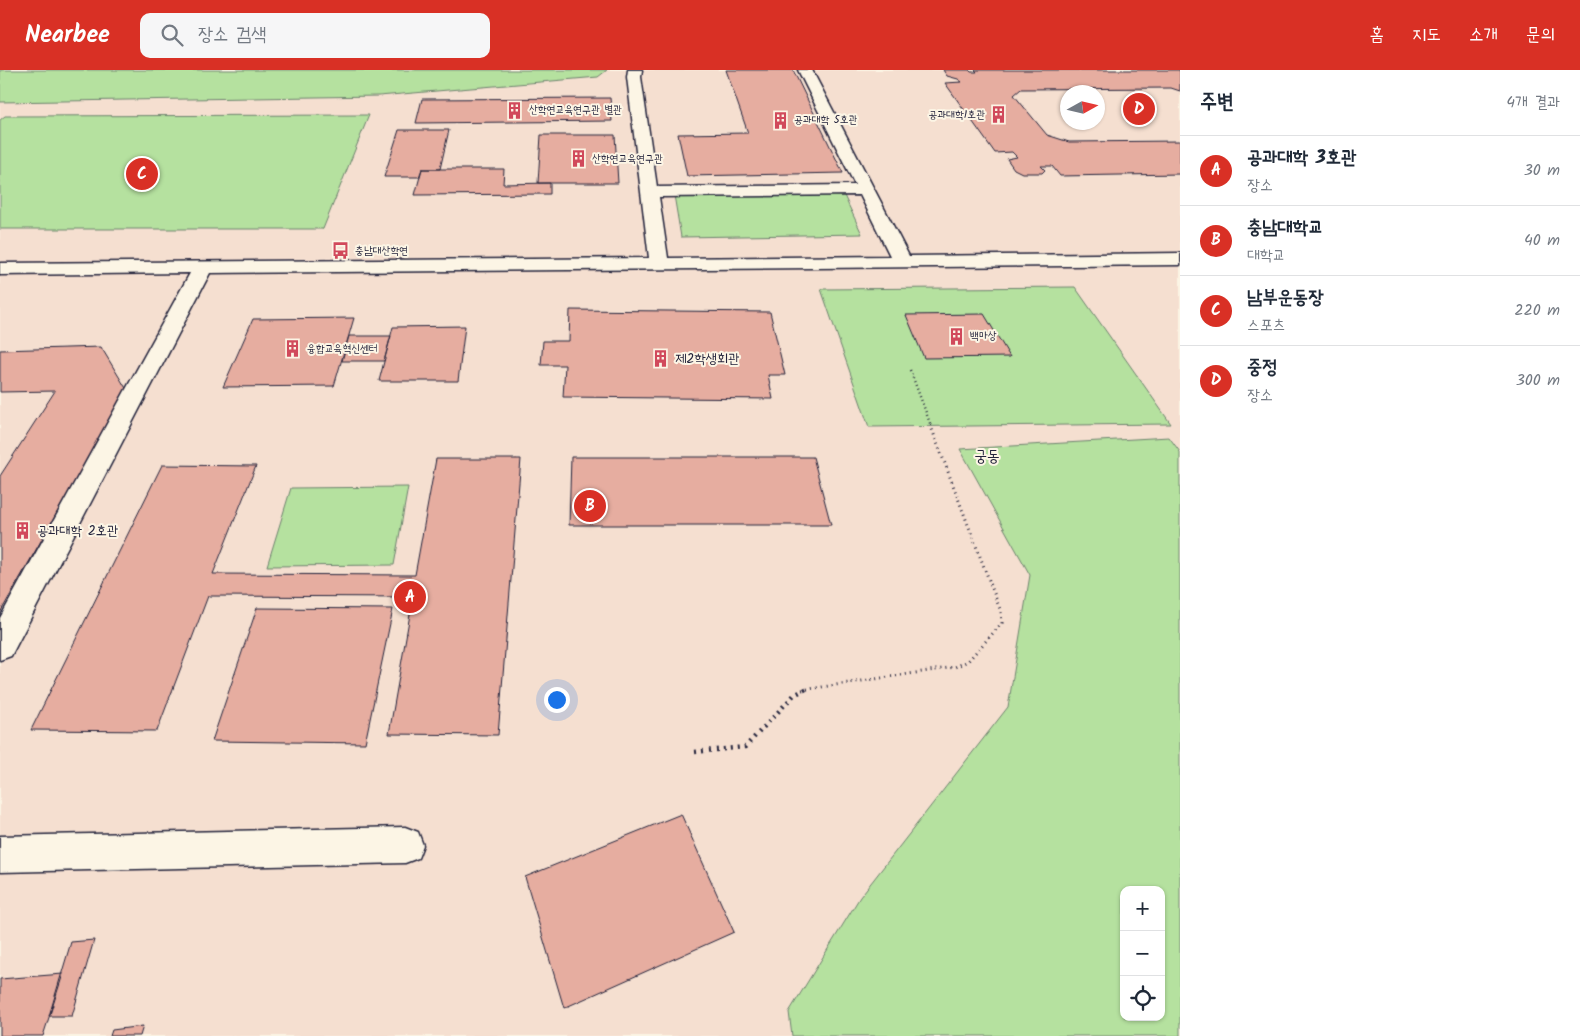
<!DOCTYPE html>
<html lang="ko">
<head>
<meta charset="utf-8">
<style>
	:root { --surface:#fff; --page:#f6f6f7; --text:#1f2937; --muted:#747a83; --line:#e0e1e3; --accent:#d93025 }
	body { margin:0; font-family:Kalam,"Poor Story",sans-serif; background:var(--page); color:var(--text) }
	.controls { position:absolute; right:15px; bottom:15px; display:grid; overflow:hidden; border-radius:10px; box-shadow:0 1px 4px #0004 }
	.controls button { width:45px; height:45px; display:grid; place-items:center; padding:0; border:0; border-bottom:1px solid var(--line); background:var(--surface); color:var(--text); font:25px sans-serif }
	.compass { position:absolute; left:1060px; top:15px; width:45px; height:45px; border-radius:50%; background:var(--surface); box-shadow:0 1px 4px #0004; rotate:82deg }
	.you { position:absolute; left:556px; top:629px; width:18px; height:18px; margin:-12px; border:4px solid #fff; border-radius:50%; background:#1a73e8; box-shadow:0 0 0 8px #1a73e833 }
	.badge { display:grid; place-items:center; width:32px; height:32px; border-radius:50%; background:var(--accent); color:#fff; font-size:16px; font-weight:700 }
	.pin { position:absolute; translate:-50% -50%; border:2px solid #fff; box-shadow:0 1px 5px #0006 }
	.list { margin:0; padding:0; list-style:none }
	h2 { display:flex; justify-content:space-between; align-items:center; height:65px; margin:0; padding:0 20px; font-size:21px }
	h2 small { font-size:16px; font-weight:400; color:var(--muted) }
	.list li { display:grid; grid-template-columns:32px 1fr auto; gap:15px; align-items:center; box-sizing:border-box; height:70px; padding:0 20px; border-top:1px solid var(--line) }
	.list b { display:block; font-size:19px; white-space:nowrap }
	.list p { margin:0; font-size:16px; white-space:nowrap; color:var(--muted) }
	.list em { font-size:16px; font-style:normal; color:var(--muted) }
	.icon { flex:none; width:28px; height:28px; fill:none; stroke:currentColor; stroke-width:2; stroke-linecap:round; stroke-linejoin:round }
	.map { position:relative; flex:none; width:1180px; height:966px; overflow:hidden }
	header { display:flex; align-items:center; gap:30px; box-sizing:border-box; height:70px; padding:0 25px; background:var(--accent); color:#fff }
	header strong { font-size:24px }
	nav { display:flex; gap:28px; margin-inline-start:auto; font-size:18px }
	.search { width:350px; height:45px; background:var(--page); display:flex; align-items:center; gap:12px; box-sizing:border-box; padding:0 18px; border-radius:10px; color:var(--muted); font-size:19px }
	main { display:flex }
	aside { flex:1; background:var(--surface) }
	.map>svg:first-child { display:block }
	.built { fill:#f5dfd0; fill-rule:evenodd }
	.green { fill:#b5e19f; stroke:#6c826d; fill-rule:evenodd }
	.building { fill:#e6ada0; stroke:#22223b }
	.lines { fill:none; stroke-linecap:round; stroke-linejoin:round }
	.minor-casing { stroke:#22223b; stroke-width:3 }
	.path-far2 { stroke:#22223b; stroke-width:2.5; stroke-dasharray:1 3; stroke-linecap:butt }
	.path-far1 { stroke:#22223b; stroke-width:3; stroke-dasharray:1 4; stroke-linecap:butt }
	.path { stroke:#22223b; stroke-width:4.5; stroke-dasharray:2 5; stroke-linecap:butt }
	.minor { fill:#fcf5e5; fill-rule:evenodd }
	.labels { text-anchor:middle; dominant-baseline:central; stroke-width:4; stroke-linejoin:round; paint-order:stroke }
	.far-poi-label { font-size:11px; fill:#22223b; stroke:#fcf5e5; text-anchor:start }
	.poi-label { font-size:14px; fill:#22223b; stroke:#fcf5e5; text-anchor:start }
	.quarter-label { font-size:16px; fill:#22223b; stroke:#fcf5e5 }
</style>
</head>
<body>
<header>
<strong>Nearbee</strong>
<div class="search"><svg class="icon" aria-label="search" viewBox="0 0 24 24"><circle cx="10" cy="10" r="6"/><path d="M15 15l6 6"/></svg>장소 검색</div>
<nav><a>홈</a><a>지도</a><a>소개</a><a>문의</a></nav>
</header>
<main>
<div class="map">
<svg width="1180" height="966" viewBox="0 0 1180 966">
	<rect width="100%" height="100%" fill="#fcf5e5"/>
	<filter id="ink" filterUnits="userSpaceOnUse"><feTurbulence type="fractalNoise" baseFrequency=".02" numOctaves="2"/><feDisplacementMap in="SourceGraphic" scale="10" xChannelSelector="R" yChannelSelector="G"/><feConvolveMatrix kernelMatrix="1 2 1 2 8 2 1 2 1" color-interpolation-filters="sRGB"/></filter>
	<g filter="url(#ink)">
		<path class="built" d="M 0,0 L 1180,0 L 1180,966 L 0,966 ZM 1068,22 L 1098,22 L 1098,52 L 1068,52 ZM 1124,820 L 1161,820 L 1161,947 L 1124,947 Z"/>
		<path class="green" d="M 0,0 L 607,0 L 598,7 L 379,26 L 0,32 Z
			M 369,45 L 323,159 L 0,159 L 0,50 L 5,46 Z
			M 840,117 L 862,164 L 681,167 L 673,119 Z
			M 1075,217 L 1171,354 L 869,357 L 821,219 Z
			M 1169,367 L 1180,382 L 1180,966 L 792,966 L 789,942 L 860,827 L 1008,637 L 1030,505 L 960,379 ZM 1124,820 L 1161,820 L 1161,947 L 1124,947 Z
			M 408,417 L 394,495 L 267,496 L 291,418 Z"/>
		<path class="building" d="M 726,0 L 793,0 L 843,103 L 687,106 L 678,64 L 748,63 Z
			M 943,0 L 969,0 L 971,2 L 977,2 L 975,0 L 1178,0 L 1180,1 L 1180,21 L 1171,18 L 1021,19 L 1014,25 L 1047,65 L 1069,72 L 1180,71 L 1180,104 L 1060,106 L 1052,96 L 1041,96 L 1045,100 L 1042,103 L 1022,103 L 1014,99 L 1007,89 L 1017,87 L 1012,82 L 995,83 L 945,13 L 962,12 L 958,9 L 947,6 Z
			M 610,28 L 612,51 L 416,53 L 422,29 Z
			M 399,60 L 449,60 L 440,99 L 422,99 L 419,107 L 384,107 Z
			M 541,65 L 615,65 L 618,113 L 538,113 Z
			M 422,99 L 504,99 L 503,114 L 550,113 L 550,124 L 415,125 Z
			M 570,240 L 770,242 L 785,305 L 768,305 L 773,329 L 563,327 L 565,295 L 541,295 L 543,271 L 569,271 Z
			M 984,244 L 1010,287 L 924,288 L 906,245 Z
			M 354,248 L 334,316 L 223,317 L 253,249 Z
			M 465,256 L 458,311 L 379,311 L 393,257 Z
			M 349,266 L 391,266 L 384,291 L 342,291 Z
			M 101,277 L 127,320 L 0,543 L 0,406 L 55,321 L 0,322 L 0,280 Z
			M 571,387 L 813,387 L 831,455 L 569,455 Z
			M 436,389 L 521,389 L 498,665 L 389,664 L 413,527 L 208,526 L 157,661 L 31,660 L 162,395 L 256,396 L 213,504 L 415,505 Z
			M 257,538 L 393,539 L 365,673 L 212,671 Z
			M 681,744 L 734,862 L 564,938 L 525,807 Z
			M 94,870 L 72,946 L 49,946 L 71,872 Z
			M 63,904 L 43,966 L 0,966 L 0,909 Z
			M 143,956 L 140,966 L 110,966 L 112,960 Z"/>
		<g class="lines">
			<defs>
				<path id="minor" d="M 628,0 L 642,0 L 641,7 L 657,117 L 855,115 L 798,0 L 812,0 L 909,186 L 1180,183 L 1180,195 L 210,203 L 11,586 L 0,590 L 0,548 L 190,203 L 0,205 L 0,193 L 649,188 L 627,7 ZM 860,125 L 890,186 L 668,188 L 659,127 Z
					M 405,757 L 418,762 L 423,775 L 418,788 L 405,793 L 0,802 L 0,766 Z"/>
			</defs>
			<use href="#minor" class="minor-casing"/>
			<path class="path-far2" d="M 910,300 L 931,356"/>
			<path class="path-far1" d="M 802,620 L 955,597 L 968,591 L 1002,553 L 1001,542 L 930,354"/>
			<path class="path" d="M 695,682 L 745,677 L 794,625 L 806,619"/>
			<use href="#minor" class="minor"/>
		</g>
	</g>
	<defs>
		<symbol id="building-bare" viewBox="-9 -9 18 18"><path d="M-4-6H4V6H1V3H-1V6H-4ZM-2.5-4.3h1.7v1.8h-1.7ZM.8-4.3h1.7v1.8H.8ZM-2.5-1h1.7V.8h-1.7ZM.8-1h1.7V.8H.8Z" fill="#d1495b" stroke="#fcf5e5" stroke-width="2.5" paint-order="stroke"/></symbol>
		<symbol id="bus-bare" viewBox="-9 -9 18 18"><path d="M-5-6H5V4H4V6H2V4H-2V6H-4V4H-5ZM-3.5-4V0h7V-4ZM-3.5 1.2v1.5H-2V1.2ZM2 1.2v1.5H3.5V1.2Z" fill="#d1495b" stroke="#fcf5e5" stroke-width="2.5" paint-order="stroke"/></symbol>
	</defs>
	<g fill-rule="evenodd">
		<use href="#building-bare" x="502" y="28" width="25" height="25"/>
		<use href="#building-bare" x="986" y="32" width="25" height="25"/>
		<use href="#building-bare" x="768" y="38" width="25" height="25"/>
		<use href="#building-bare" x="566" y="76" width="25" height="25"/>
		<use href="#bus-bare" x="328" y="168" width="25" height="25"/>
		<use href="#building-bare" x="944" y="254" width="25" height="25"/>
		<use href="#building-bare" x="280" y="266" width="25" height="25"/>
		<use href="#building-bare" x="648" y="276" width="25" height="25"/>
		<use href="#building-bare" x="10" y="448" width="25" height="25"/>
	</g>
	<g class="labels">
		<g class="far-poi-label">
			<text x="529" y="40">산학연교육연구관 별관</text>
			<text x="985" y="45" text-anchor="end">공과대학1호관</text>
			<text x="794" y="50">공과대학 5호관</text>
			<text x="592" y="89">산학연교육연구관</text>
			<text x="355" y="181">충남대산학연</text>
			<text x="970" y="266">백마상</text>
			<text x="307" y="279">융합교육혁신센터</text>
		</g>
		<g class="poi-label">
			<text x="675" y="289">제2학생회관</text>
			<text x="37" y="461">공과대학 2호관</text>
		</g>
		<g class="quarter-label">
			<text x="987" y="386">궁동</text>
		</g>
	</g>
</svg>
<div class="controls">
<button>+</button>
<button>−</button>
<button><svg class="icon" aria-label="locate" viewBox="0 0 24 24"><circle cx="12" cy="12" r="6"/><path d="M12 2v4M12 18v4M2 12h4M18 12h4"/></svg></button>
</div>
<svg class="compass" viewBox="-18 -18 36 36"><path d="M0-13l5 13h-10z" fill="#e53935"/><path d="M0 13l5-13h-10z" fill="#747a83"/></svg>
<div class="you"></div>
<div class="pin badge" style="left:410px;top:527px">A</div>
<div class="pin badge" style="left:590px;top:436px">B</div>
<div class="pin badge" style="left:142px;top:104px">C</div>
<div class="pin badge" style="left:1139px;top:39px">D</div>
</div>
<aside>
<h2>주변<small>4개 결과</small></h2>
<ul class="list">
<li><span class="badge">A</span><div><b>공과대학 3호관</b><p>장소</p></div><em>30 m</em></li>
<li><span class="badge">B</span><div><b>충남대학교</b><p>대학교</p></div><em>40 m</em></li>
<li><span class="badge">C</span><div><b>남부운동장</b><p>스포츠</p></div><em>220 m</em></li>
<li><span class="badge">D</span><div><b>중정</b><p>장소</p></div><em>300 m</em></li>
</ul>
</aside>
</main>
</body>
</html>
